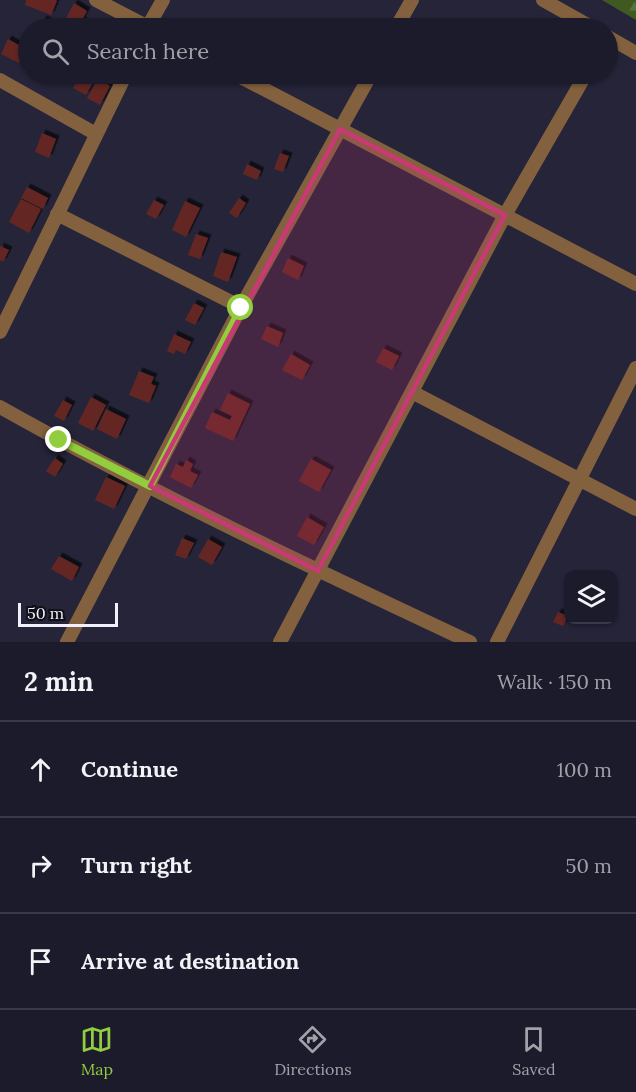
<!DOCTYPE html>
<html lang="en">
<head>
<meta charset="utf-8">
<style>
	:root { --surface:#1c1b2b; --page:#292837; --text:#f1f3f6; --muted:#a0a1a9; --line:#3a3947; --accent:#92cd3e }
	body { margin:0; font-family:Lora,serif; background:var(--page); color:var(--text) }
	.controls { position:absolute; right:18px; bottom:18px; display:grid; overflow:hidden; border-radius:12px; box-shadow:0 2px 4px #0004 }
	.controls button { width:54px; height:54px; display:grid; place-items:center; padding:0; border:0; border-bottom:2px solid var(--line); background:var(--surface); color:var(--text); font:30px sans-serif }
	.scale { position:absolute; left:18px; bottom:15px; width:100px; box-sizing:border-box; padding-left:6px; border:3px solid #f1f1fd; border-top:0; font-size:16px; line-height:21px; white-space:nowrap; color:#f1f1fd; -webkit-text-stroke:4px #0f0f18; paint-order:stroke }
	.stop { position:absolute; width:18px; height:18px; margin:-14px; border:4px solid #92cd3e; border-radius:50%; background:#fff }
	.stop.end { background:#92cd3e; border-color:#fff; box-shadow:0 2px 6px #0008 }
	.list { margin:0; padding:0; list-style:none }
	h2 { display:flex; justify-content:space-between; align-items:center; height:78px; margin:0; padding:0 24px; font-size:26px }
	h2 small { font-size:20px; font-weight:400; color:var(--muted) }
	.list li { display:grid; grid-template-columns:39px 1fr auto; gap:18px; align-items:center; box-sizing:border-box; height:96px; padding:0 24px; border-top:2px solid var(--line) }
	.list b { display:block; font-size:22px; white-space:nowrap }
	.list em { font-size:20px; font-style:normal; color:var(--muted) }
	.icon { flex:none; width:33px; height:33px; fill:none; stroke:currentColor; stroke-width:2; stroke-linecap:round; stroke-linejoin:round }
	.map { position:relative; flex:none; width:636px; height:642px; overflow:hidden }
	.search { position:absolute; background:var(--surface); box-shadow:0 2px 4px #0004; left:18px; right:18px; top:18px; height:66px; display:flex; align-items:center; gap:15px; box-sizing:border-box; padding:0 21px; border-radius:33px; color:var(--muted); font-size:22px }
	.sheet { height:366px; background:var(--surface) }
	nav { display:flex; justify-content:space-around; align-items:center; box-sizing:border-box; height:84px; border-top:2px solid var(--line); background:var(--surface); font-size:16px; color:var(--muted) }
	nav a { display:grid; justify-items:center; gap:3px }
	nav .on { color:var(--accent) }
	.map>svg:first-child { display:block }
	.forest { fill:url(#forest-firs) }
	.building { fill:#642724; filter:url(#shadow) }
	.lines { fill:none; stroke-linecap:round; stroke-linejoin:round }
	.minor { stroke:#83613e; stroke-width:14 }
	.route { stroke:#92cd3e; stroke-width:8 }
	.marked { fill:#c93973; fill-opacity:0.2; stroke:#c93973; stroke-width:4.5; stroke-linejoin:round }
</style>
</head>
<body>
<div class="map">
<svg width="636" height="642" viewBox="0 0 636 642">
	<defs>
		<pattern id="forest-firs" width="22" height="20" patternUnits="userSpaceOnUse" patternTransform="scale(1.5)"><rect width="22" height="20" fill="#405920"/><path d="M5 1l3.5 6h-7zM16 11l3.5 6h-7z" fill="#5c7141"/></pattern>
		<filter id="shadow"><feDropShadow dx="3.5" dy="-3.5" stdDeviation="0" flood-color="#0009"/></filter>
	</defs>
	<rect width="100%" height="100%" fill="#252439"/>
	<path class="forest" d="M 602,0 L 636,0 L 636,20 Z"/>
	<path class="building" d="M 26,0 L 56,0 L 57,1 L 51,15 L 25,5 Z
		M 74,3 L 87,11 L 82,20 L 89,24 L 87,28 L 67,28 L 62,26 Z
		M 43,19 L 64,28 L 39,28 Z
		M 8,39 L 26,49 L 19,63 L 1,54 Z
		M 28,62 L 28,74 L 43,74 L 40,80 L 24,71 Z
		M 80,74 L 97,75 L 86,95 L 73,88 Z
		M 98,79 L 110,86 L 100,105 L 87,98 Z
		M 42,133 L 56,139 L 49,158 L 35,152 Z
		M 280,153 L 289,156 L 283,172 L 274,169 Z
		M 247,164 L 261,171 L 257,180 L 243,174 Z
		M 27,187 L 48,198 L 43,209 L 21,198 Z
		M 239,198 L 246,203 L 237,218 L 229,213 Z
		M 21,199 L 41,209 L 29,233 L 9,222 Z
		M 154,200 L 164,205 L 156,219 L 146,214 Z
		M 185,201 L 200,208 L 186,237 L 172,230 Z
		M 196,234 L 208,238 L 200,259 L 188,255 Z
		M 0,246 L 9,250 L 3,262 L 0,260 Z
		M 221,252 L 237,257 L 228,282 L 213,276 Z
		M 288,258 L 304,266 L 298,280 L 282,272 Z
		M 194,303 L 204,308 L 195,325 L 185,320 Z
		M 267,326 L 283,333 L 278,347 L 261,339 Z
		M 174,334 L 191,342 L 185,354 L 176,350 L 174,354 L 167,351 Z
		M 383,348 L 399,356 L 392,370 L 376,362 Z
		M 291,354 L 310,365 L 302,380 L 282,370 Z
		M 139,371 L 154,377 L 151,384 L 156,386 L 149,403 L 129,395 Z
		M 228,393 L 250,404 L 233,441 L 205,428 L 212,412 L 230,420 L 232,416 L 220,410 Z
		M 91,397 L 106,405 L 93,431 L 78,423 Z
		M 63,400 L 72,405 L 64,421 L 54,416 Z
		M 106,409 L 126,419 L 117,439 L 97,429 Z
		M 55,458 L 63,464 L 55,477 L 46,471 Z
		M 311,459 L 331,470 L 319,492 L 299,481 Z
		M 186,460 L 193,464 L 190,471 L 198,475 L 191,488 L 170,477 L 176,464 L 183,467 Z
		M 106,477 L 125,486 L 114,509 L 95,500 Z
		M 307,517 L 324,527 L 314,545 L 297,536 Z
		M 182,538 L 194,543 L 186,559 L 175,555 Z
		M 208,539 L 222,547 L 212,565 L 198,557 Z
		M 59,556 L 79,567 L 72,581 L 51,569 Z
		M 558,612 L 568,616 L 563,626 L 553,622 Z"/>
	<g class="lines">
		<path class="minor" d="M 96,0 L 150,28
			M 543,0 L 593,28
			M 147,28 L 163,0
			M 396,28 L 412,0
			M 608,37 L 636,53
			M 235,74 L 636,284
			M 0,80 L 96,134
			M 57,214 L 241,307
			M 0,332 L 126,74
			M 412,392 L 636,509
			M 0,407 C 153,493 312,568 470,642
			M 67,642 L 241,307 L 371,74
			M 280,642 L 505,215 L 586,74
			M 497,642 L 636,368"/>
	</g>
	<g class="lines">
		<path class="route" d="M 59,440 L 150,486 L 241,308"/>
	</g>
	<path class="marked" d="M 340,129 L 505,215 L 318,571 L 150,486 Z"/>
</svg>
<div class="controls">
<button><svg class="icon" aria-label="layers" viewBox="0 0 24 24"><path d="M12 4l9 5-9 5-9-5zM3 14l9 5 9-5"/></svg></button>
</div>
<div class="scale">50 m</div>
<div class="stop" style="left:241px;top:308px"></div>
<div class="stop end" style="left:59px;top:440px"></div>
<div class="search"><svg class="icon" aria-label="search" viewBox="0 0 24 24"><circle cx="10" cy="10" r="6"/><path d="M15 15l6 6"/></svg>Search here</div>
</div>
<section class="sheet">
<h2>2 min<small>Walk · 150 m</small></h2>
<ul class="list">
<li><svg class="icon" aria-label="ahead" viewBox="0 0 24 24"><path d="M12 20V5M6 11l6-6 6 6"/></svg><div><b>Continue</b></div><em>100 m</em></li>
<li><svg class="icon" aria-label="right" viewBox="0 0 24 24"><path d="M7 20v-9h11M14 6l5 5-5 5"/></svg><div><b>Turn right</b></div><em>50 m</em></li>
<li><svg class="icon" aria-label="arrive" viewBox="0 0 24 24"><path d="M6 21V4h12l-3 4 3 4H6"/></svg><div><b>Arrive at destination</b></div></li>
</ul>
</section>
<nav>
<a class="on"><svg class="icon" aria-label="map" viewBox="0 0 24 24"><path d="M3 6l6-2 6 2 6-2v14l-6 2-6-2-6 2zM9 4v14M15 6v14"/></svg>Map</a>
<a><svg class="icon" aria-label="directions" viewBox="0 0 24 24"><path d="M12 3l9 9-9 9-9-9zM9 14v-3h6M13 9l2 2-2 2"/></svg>Directions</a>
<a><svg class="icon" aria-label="saved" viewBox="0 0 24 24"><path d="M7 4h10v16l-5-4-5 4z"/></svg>Saved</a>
</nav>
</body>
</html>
